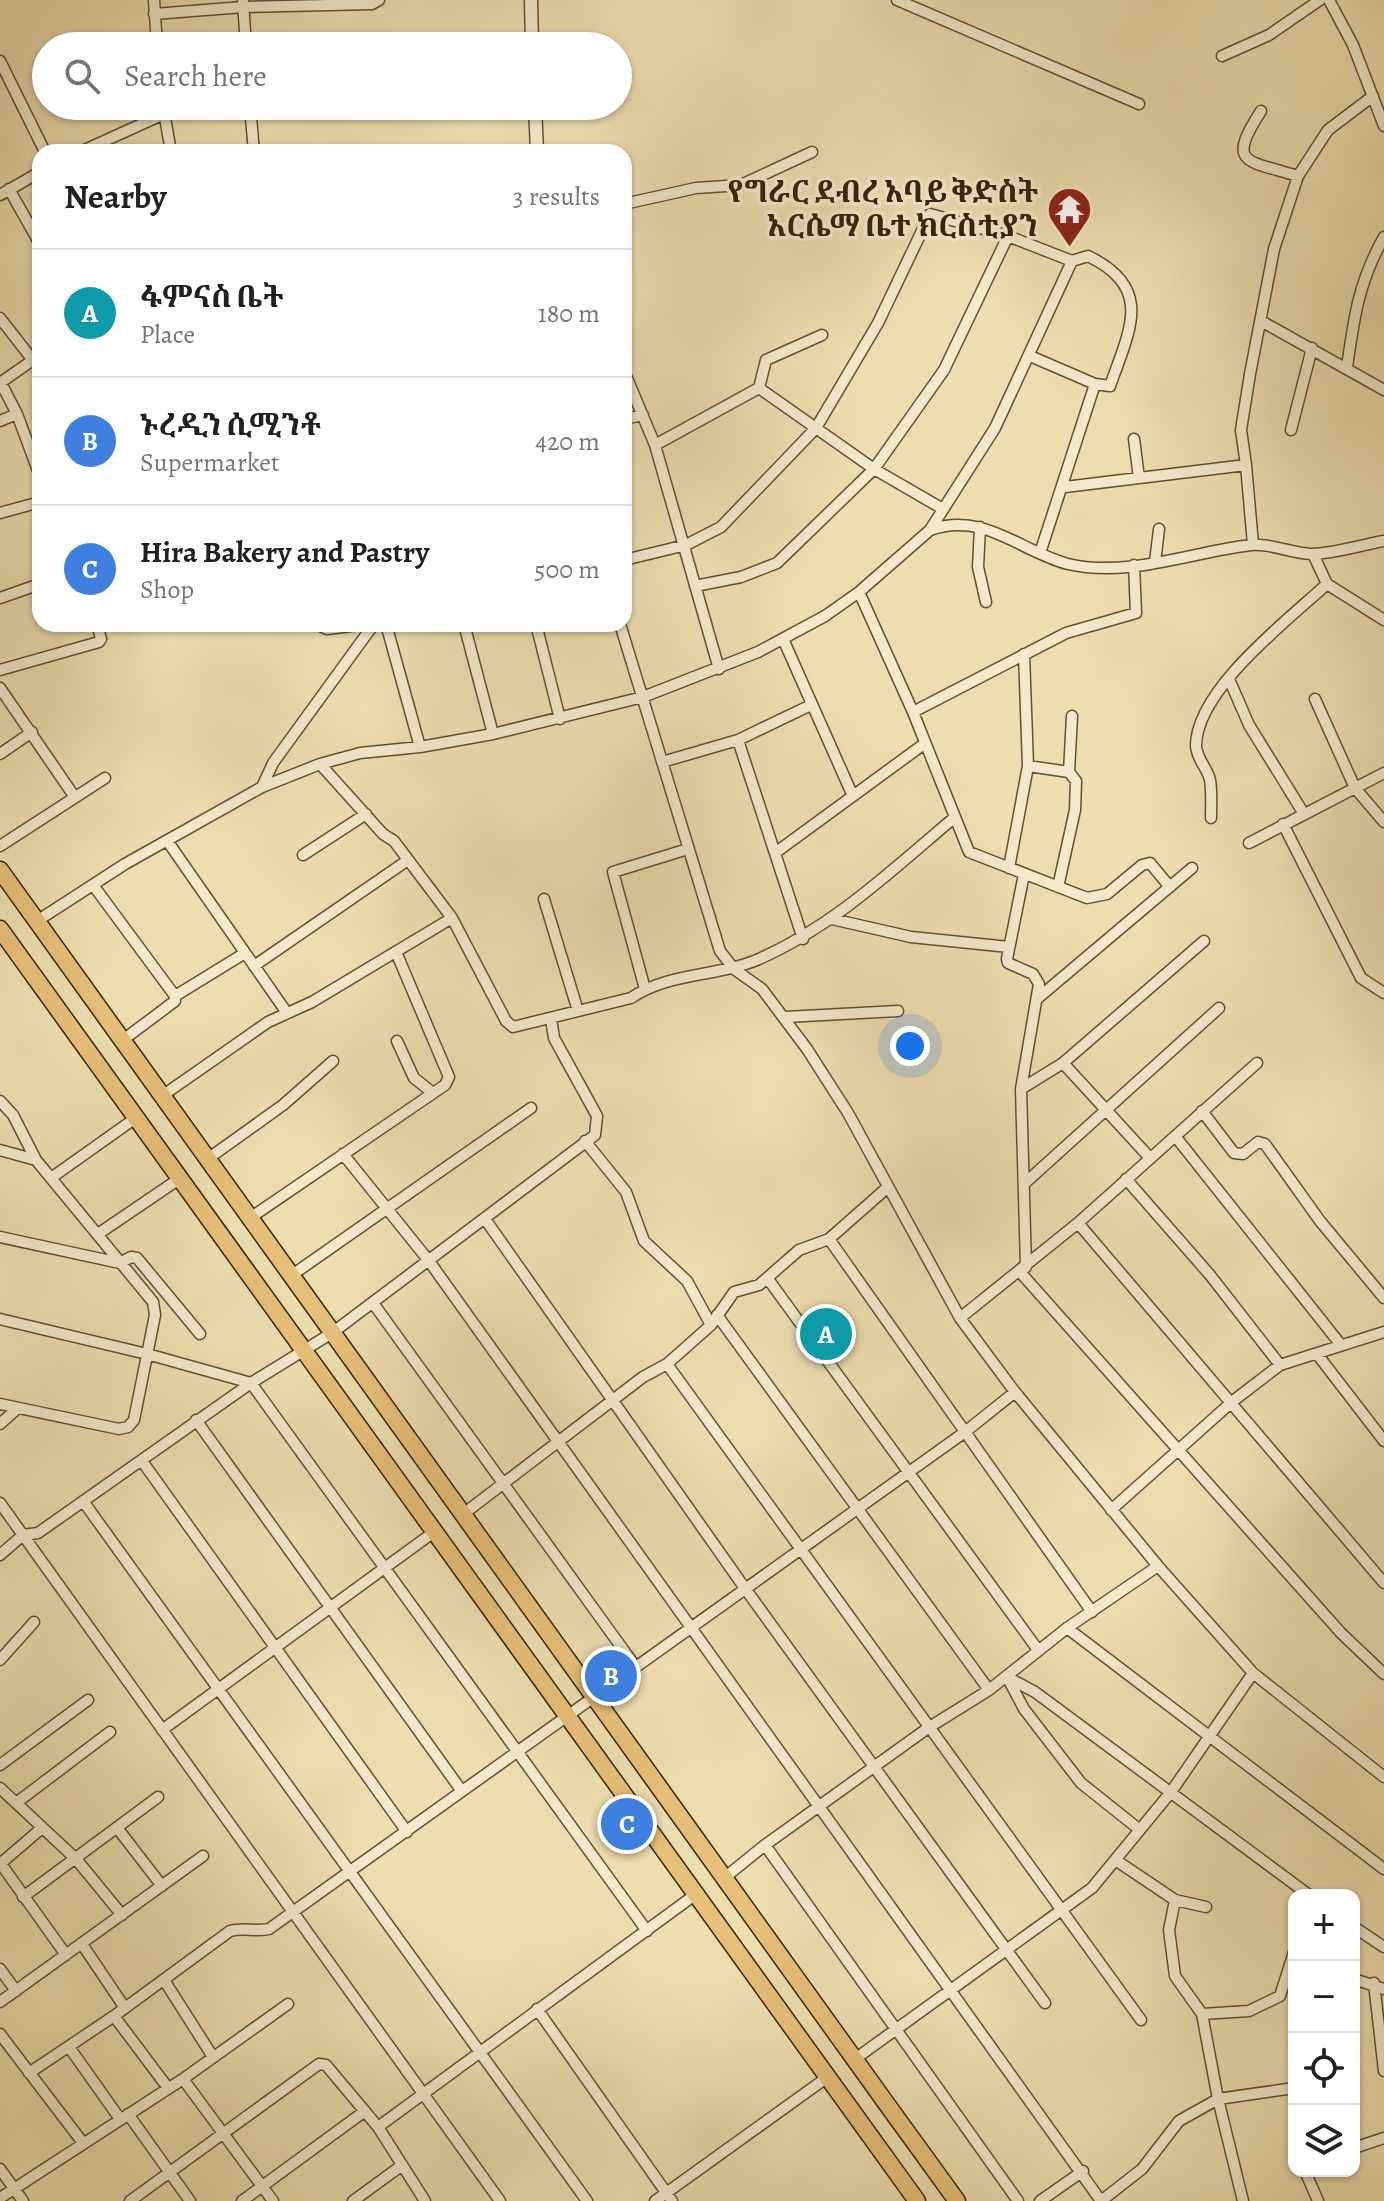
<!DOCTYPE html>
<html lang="en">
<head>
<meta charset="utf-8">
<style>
	:root { --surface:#fff; --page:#f6f6f6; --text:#202124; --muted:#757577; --line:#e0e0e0; --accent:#111827 }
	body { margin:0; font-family:Alegreya,"Noto Serif Ethiopic",serif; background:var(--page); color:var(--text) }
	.controls { position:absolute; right:24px; bottom:24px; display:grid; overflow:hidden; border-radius:16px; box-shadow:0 2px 6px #0004 }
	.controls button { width:72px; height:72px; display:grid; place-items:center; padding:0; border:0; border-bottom:2px solid var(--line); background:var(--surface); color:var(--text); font:40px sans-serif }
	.you { position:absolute; left:910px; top:1046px; width:28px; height:28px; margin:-20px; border:6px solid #fff; border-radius:50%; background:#1a73e8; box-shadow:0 0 0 12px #1a73e833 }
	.badge { display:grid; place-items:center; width:52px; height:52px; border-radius:50%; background:var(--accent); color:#fff; font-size:26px; font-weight:700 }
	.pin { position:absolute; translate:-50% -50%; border:4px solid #fff; box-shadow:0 2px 8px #0006 }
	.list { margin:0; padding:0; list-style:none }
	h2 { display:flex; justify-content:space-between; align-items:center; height:104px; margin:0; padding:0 32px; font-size:34px }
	h2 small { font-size:26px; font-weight:400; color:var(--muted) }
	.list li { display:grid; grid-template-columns:52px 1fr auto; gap:24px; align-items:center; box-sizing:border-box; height:128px; padding:0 32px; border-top:2px solid var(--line) }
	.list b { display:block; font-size:30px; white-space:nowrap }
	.list p { margin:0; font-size:26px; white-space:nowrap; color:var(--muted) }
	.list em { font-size:26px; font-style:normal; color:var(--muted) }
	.icon { flex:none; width:44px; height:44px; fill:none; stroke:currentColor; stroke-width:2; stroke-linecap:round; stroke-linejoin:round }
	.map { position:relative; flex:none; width:1384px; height:2201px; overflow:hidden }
	.search { position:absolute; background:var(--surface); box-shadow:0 2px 6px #0004; left:32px; top:32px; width:600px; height:88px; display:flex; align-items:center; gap:20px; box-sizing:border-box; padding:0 28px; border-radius:44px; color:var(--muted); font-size:30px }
	.panel { position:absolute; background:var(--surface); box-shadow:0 2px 6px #0004; left:32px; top:144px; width:600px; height:488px; border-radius:24px }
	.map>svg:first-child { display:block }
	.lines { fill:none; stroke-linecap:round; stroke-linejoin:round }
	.minor-casing { stroke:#625031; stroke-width:13 }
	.tertiary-casing { stroke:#625031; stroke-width:15 }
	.trunk-casing { stroke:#342107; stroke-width:19 }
	.minor { stroke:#f3eacc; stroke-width:10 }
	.tertiary { stroke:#f3eacc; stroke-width:12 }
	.trunk { stroke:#e6bf78; stroke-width:16 }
	.labels { text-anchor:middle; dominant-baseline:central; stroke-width:7; stroke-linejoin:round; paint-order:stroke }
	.poi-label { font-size:30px; font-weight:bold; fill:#342107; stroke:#f3eacc; text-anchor:end }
</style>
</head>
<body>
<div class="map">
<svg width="1384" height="2201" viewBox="0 0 1384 2201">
	<rect width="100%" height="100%" fill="#eddeb0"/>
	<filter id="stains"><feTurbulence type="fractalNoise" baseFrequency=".0025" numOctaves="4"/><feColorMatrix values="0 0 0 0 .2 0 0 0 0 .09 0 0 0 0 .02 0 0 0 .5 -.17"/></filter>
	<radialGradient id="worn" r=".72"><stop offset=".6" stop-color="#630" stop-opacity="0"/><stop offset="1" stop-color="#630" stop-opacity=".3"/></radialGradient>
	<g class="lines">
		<defs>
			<path id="minor" d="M 154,0 L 157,46
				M 897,0 L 1139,104
				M 1329,0 L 1353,45 L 1384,126
				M 243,2 L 246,46
				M 154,14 L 243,7 L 372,4 L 379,0
				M 1222,56 L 1269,35 L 1320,0
				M 0,61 L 45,152
				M 163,106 L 171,152
				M 250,106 L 254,152
				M 1261,111 C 1226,165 1246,160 1298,176
				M 80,152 L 164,114
				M 9,189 L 40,244
				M 0,195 L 40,172
				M 624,204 L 696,188 L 741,185 L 812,152
				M 0,318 L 32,359
				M 1261,321 L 1384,390
				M 1030,356 L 1095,384 L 1040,553
				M 1347,367 C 1354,317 1359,281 1384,237
				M 624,371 L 655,445
				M 0,383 L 40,355
				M 1,383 L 17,414 L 40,476
				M 759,388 L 766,360 L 822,335
				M 624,419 L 643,415
				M 0,421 L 17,414
				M 1291,430 L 1312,348
				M 1134,439 L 1139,478
				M 1246,465 L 1253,544
				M 1065,487 L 1246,465 L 1241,430 L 1250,374 L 1274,249 L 1298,176 L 1328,130 L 1373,96
				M 0,513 L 40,502
				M 980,527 L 978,567 L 986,602
				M 930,530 C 984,511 1019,551 1068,564 C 1128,578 1191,552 1251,545 C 1270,543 1291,553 1311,554 C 1334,554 1361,545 1384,541
				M 1313,554 L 1327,584 L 1384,620
				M 624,560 L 686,545 L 721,527 L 816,428 L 878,323 L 930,214 L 1008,236 L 1072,261 L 1088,256 C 1154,288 1130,329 1110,386 L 1095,384
				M 1155,562 L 1159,529
				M 695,586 L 741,577 L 777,563 L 874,469 L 944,370 L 1008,236
				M 859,592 L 913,712 L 969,852 L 1087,898 L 1107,894 L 1142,865 L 1150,863 L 1170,887
				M 0,598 L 40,584
				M 316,624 L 327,629 L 367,624
				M 386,624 L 420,747
				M 464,624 L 493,734
				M 536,624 L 560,719
				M 620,624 L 720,951 L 734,969 L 762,989 L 807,1049 L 848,1113 L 960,1318 L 1015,1392 L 1158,1566 L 1253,1673 L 1384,1777
				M 783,639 L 852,794
				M 719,669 L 655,445 L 759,388 L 874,469 L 943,509
				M 0,670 L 99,642 L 101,639 L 97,624
				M 1229,679 L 1249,725 L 1304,814
				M 0,688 L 74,796
				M 1315,699 L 1355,788 L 1384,822
				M 913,712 L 1066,633 L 1136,613 L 1134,565
				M 738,740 L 803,939
				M 0,754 L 32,732
				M 662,762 L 738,740 L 811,705
				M 320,764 L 383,834 L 394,841 L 452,918 L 506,1021 L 513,1027 L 631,998 C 669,972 718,977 759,959 C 834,926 893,869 955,817
				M 1028,766 L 1069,772
				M 262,787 L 273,763 L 374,624
				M 1211,818 C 1211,806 1212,792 1210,780 C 1207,767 1197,760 1196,746 C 1196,690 1288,620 1327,584
				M 1283,824 L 1361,978 L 1384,993
				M 168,842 L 287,1013
				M 1249,843 L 1384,773
				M 0,846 L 105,778
				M 775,853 L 924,744
				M 303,855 L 366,814
				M 1009,868 L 1028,766 L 1024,654
				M 1024,874 L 1007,959 L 1008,963 L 1033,974 L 1039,984 L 1021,1089 L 1026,1267
				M 93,885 L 175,996
				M 1058,887 L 1075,810 L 1076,781 L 1069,772 L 1072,716
				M 544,899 L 578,1011
				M 832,919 L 911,937 L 1009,947
				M 37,921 L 125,864 L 262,787 L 320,764 L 360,753 L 420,747 L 493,734 L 643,697 L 758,652 L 825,616 L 859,592 L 930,530 L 995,428 L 1072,261
				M 254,966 L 408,860
				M 645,989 L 613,872 L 688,849
				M 1038,998 L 1192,868
				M 785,1017 L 898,1011
				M 123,1040 L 175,1001 L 175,996 L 245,953
				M 397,1041 L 414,1078 L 433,1093
				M 1063,1063 L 1150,1158
				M 1021,1089 L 1063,1063 L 1204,941
				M 162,1096 L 268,1022 L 312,1002 L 452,918
				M 0,1101 L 13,1115 L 36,1160 L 153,1302 L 155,1315 L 134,1420 L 128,1427 L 119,1429 L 0,1404
				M 1202,1111 L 1234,1153 L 1243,1154 L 1258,1142 L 1265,1144 L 1320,1221 L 1384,1298
				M 1175,1136 L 1341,1345
				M 585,1141 L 626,1192 L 644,1241 L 687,1281 L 711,1325
				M 0,1150 L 36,1160
				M 343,1154 L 429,1261 L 1101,2201
				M 209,1158 L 283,1105 L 333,1061
				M 51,1178 L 137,1117
				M 1126,1179 L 1210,1275 L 1280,1365
				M 1025,1183 L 1219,1008
				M 250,1218 L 445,1085 L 449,1077 L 396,952
				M 485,1219 L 744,1587 L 1045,2003
				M 1078,1223 L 1384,1583
				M 98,1234 L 179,1179
				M 0,1237 L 120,1263 L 131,1257 L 137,1258 L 200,1334
				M 829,1239 L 1092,1612
				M 1020,1272 L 1341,1633 L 1384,1674
				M 292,1275 L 531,1108
				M 768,1279 L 1038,1650
				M 373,1303 L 635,1666
				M 717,1315 L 989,1690
				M 960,1318 L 1078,1223 L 1257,1063
				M 0,1319 L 147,1354 L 251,1383 L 647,1931
				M 1317,1354 L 1384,1441
				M 667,1364 L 1141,2020
				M 196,1420 L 461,1790
				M 0,1424 L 18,1408
				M 142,1461 L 407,1832
				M 83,1501 L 587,2201
				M 0,1503 L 500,2201
				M 1111,1510 L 1233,1401 L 1280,1365 L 1384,1332
				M 462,1515 L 643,1377 L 667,1364 L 711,1325 L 734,1292 L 759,1285 L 799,1250 L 829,1239 L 888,1187
				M 0,1555 L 23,1535 L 38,1533 L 251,1383 L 332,1333 L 595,1135 L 597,1116 L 554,1038 L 551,1019
				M 1067,1628 L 1384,1869
				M 0,1660 L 34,1622
				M 1007,1677 L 1035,1692 L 1309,1895
				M 1007,1677 L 1024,1709 L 1081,1783 L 1140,1830
				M 162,1730 L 434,1532
				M 0,1765 L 88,1700
				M 0,1788 L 76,1859 L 122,1915
				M 16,1803 L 110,1732
				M 118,1829 L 162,1886
				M 765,1845 L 1018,2201
				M 1117,1861 L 1175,1900 L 1169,1930 L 1175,1976 L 1202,2014 L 1218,2099 L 1243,2201
				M 0,1864 L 42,1828
				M 1,1864 L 66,1955
				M 723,1879 L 765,1845 L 928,1728 L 989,1690 L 1067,1628 L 1158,1566
				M 23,1897 L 158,1797
				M 1175,1900 L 1206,1907
				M 1354,1927 L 1384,1947
				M 82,1944 L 125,2008
				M 0,1969 L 16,1991
				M 1354,1979 L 1384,1989
				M 164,1980 L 213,2057
				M 1374,1983 L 1384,2071
				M 0,2002 L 203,1856
				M 537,2009 L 672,2201
				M 1202,2014 L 1249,2011 L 1280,1996 L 1294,1952
				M 114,2016 L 168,2088
				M 0,2034 L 83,2143
				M 69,2047 L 120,2119
				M 855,2059 L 1092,1888 L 1171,1792 L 1253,1673
				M 29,2073 L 114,2016 L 230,1931 C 244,1927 255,1932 269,1929 L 965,1432 L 1015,1392
				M 183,2079 L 273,2201
				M 128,2114 L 190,2201
				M 378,2127 L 696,1894
				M 1354,2148 L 1384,2138
				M 0,2169 L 23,2201
				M 1305,2171 L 1318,2201
				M 0,2198 L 183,2079 L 288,2004
				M 130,2201 L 319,2064 L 326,2065 L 378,2127 L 425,2201
				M 242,2201 L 365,2111
				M 353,2201 L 401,2166
				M 655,2201 L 829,2076
				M 1040,2201 L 1083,2171
				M 1101,2201 L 1142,2169 L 1179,2121 L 1218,2099 L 1294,2088"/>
			<path id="tertiary" d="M 531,0 L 532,46
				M 535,106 L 537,152"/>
			<path id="trunk" d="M 0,870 C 322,1312 636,1759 957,2201
				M 0,929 L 917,2201"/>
		</defs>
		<use href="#minor" class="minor-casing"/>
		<use href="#tertiary" class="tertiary-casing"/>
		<use href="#trunk" class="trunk-casing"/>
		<use href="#minor" class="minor"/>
		<use href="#tertiary" class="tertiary"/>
		<use href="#trunk" class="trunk"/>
	</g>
	<defs>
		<symbol id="temple-pin" viewBox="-11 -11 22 30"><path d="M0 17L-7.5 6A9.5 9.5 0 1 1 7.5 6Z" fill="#8f2418" stroke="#f3eacc"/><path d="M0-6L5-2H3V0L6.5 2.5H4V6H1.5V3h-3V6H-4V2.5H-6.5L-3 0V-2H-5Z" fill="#fff"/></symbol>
	</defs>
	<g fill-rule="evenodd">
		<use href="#temple-pin" x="1044" y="184" width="51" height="69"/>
	</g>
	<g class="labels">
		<g class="poi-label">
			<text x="1038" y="192">የግራር ደብረ አባይ ቅድስት<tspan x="1038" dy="34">አርሴማ ቤተ ክርስቲያን</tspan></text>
		</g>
	</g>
	<rect width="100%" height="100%" filter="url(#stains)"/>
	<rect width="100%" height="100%" fill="url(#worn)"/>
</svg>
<div class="controls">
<button>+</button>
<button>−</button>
<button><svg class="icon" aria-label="locate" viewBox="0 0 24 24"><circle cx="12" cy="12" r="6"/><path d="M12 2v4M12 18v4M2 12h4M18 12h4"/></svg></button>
<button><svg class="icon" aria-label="layers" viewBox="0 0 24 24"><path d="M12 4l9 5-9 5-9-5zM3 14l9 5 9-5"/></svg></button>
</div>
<div class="you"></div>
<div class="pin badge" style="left:826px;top:1334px;background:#0f9aa8">A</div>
<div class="pin badge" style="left:611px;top:1676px;background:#3f7fe0">B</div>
<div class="pin badge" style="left:627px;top:1824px;background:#3f7fe0">C</div>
<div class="search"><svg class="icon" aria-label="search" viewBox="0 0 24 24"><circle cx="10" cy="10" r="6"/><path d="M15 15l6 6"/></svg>Search here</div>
<section class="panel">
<h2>Nearby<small>3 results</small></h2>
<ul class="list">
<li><span class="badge" style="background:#0f9aa8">A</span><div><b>ፋምናስ ቤት</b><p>Place</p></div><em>180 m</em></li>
<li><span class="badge" style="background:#3f7fe0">B</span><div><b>ኑረዲን ሲሚንቶ</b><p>Supermarket</p></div><em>420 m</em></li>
<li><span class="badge" style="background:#3f7fe0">C</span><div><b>Hira Bakery and Pastry</b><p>Shop</p></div><em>500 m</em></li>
</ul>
</section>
</div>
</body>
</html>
